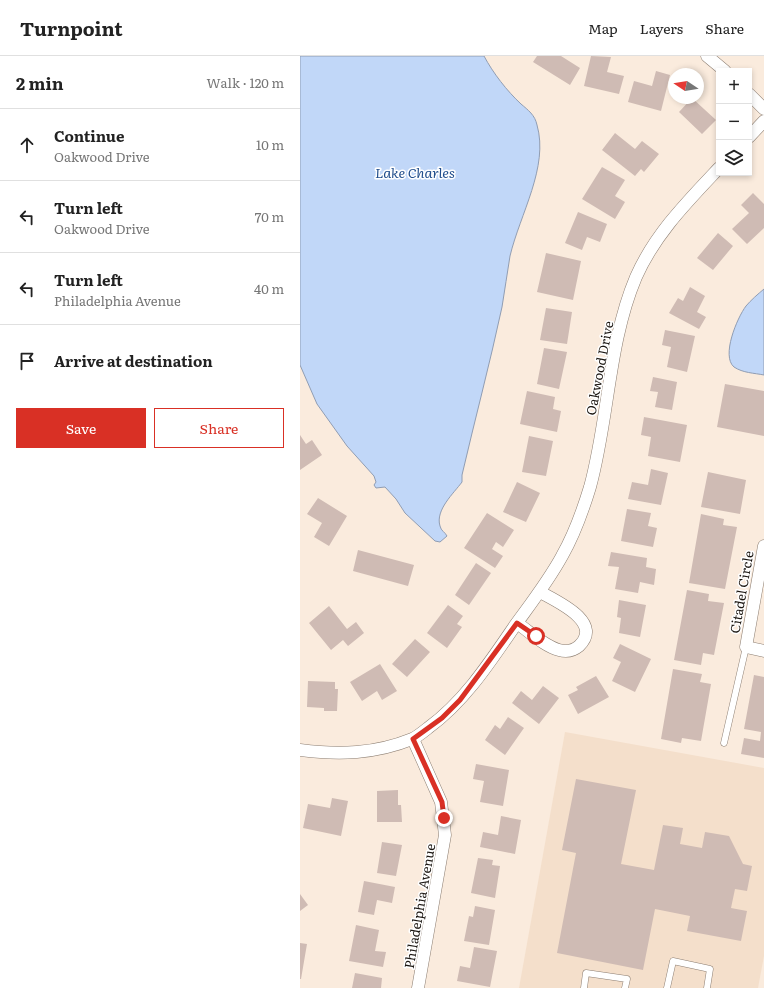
<!DOCTYPE html>
<html lang="en">
<head>
<meta charset="utf-8">
<style>
	:root { --surface:#fff; --page:#f6f6f6; --text:#222; --muted:#767676; --line:#e0e0e0; --accent:#d93025 }
	body { margin:0; font-family:Literata,serif; background:var(--page); color:var(--text) }
	.controls { position:absolute; right:12px; top:12px; display:grid; overflow:hidden; border-radius:0px; box-shadow:0 2px 6px #0003 }
	.controls button { width:36px; height:36px; display:grid; place-items:center; padding:0; border:0; border-bottom:1px solid var(--line); background:var(--surface); color:var(--text); font:20px sans-serif }
	.compass { position:absolute; left:368px; top:12px; width:36px; height:36px; border-radius:50%; background:var(--surface); box-shadow:0 2px 6px #0003; rotate:282deg }
	.stop { position:absolute; width:12px; height:12px; margin:-9px; border:3px solid #d93025; border-radius:50%; background:#fff }
	.stop.end { background:#d93025; border-color:#fff; box-shadow:0 1px 4px #0008 }
	.list { margin:0; padding:0; list-style:none }
	h2 { display:flex; justify-content:space-between; align-items:center; height:52px; margin:0; padding:0 16px; font-size:17px }
	h2 small { font-size:13px; font-weight:400; color:var(--muted) }
	.list li { display:grid; grid-template-columns:26px 1fr auto; gap:12px; align-items:center; box-sizing:border-box; height:72px; padding:0 16px; border-top:1px solid var(--line) }
	.list b { display:block; font-size:15px; white-space:nowrap }
	.list p { margin:0; font-size:13px; white-space:nowrap; color:var(--muted) }
	.list em { font-size:13px; font-style:normal; color:var(--muted) }
	.actions { display:flex; gap:8px; padding:12px 16px }
	.actions a { flex:1; padding:9px 0; border:1px solid var(--accent); border-radius:0px; text-align:center; font-size:14px; color:var(--accent) }
	.actions .main { background:var(--accent); color:#fff }
	.icon { flex:none; width:22px; height:22px; fill:none; stroke:currentColor; stroke-width:2; stroke-linecap:round; stroke-linejoin:round }
	.map { position:relative; flex:none; width:464px; height:932px; overflow:hidden }
	header { display:flex; align-items:center; gap:24px; box-sizing:border-box; height:56px; padding:0 20px; background:var(--surface); border-bottom:1px solid var(--line) }
	header strong { font-size:19px }
	nav { display:flex; gap:22px; margin-inline-start:auto; font-size:14px }
	main { display:flex }
	aside { flex:1; background:var(--surface) }
	.map>svg:first-child { display:block }
	.built { fill:#f4dfcb }
	.water { fill:#c1d7f8; stroke:#909db3 }
	.building { fill:#cfbbb4 }
	.lines { fill:none; stroke-linecap:round; stroke-linejoin:round }
	.service-casing { stroke:#8c7e72; stroke-width:7 }
	.minor-casing { stroke:#8c7e72; stroke-width:13 }
	.service { stroke:#fff; stroke-width:6 }
	.minor { stroke:#fff; stroke-width:12 }
	.route { stroke:#d93025; stroke-width:5 }
	.labels { text-anchor:middle; dominant-baseline:central; stroke-width:3; stroke-linejoin:round; paint-order:stroke }
	.street-label { font-size:13px; fill:#1c1712; stroke:#fff }
	.water-label { font-size:14px; font-style:italic; fill:#214e8d; stroke:#fff }
</style>
</head>
<body>
<header>
<strong>Turnpoint</strong>
<nav><a>Map</a><a>Layers</a><a>Share</a></nav>
</header>
<main>
<aside>
<h2>2 min<small>Walk · 120 m</small></h2>
<ul class="list">
<li><svg class="icon" aria-label="ahead" viewBox="0 0 24 24"><path d="M12 20V5M6 11l6-6 6 6"/></svg><div><b>Continue</b><p>Oakwood Drive</p></div><em>10 m</em></li>
<li><svg class="icon" aria-label="left" viewBox="0 0 24 24"><path d="M17 20v-9H6M10 6l-5 5 5 5"/></svg><div><b>Turn left</b><p>Oakwood Drive</p></div><em>70 m</em></li>
<li><svg class="icon" aria-label="left" viewBox="0 0 24 24"><path d="M17 20v-9H6M10 6l-5 5 5 5"/></svg><div><b>Turn left</b><p>Philadelphia Avenue</p></div><em>40 m</em></li>
<li><svg class="icon" aria-label="arrive" viewBox="0 0 24 24"><path d="M6 21V4h12l-3 4 3 4H6"/></svg><div><b>Arrive at destination</b></div></li>
</ul>
<div class="actions"><a class="main">Save</a><a>Share</a></div>
</aside>
<div class="map">
<svg width="464" height="932" viewBox="0 0 464 932">
	<rect width="100%" height="100%" fill="#faebdd"/>
	<path class="built" d="M 265,676 L 464,712 L 464,900 L 458,932 L 219,932 Z"/>
	<path class="water" d="M 0,0 L 184,0 C 193,17 207,35 221,48 C 228,54 235,59 237,69 C 249,111 220,158 210,200 C 207,217 205,234 202,251 C 190,307 175,363 162,419 L 162,426 C 154,437 135,454 140,470 C 141,475 145,476 147,480 L 140,486 L 135,485 L 105,457 L 96,443 L 85,431 L 76,432 L 74,429 L 76,426 L 74,420 L 47,390 L 17,348 L 0,309 Z
		M 464,233 L 464,319 C 454,317 443,317 434,311 C 421,300 437,262 446,250 C 451,244 458,238 464,233 Z"/>
	<path class="building" d="M 237,0 L 261,0 L 280,12 L 270,29 L 233,6 Z
		M 291,0 L 311,1 L 307,16 L 324,20 L 319,38 L 284,30 Z
		M 356,15 L 370,19 L 361,55 L 328,46 L 334,25 L 352,30 Z
		M 392,42 L 416,64 L 402,78 L 379,56 Z
		M 315,77 L 335,93 L 342,85 L 359,98 L 344,116 L 341,113 L 335,120 L 302,94 Z
		M 302,111 L 325,124 L 315,140 L 325,146 L 315,163 L 282,143 Z
		M 453,137 L 464,148 L 464,172 L 447,188 L 432,173 L 449,157 L 441,149 Z
		M 278,156 L 307,168 L 300,186 L 287,181 L 282,194 L 265,187 Z
		M 418,177 L 433,190 L 413,214 L 397,202 Z
		M 246,197 L 281,205 L 273,244 L 237,236 Z
		M 390,231 L 405,240 L 397,256 L 406,261 L 399,273 L 369,257 L 378,242 L 383,245 Z
		M 246,252 L 272,256 L 267,288 L 240,284 Z
		M 365,274 L 395,280 L 387,316 L 367,311 L 371,291 L 362,289 Z
		M 244,292 L 267,296 L 259,333 L 237,328 Z
		M 353,321 L 377,326 L 372,354 L 355,351 L 358,336 L 350,335 Z
		M 425,328 L 464,335 L 464,380 L 417,371 Z
		M 227,335 L 255,341 L 253,353 L 261,355 L 257,376 L 220,368 Z
		M 344,361 L 387,369 L 380,406 L 348,400 L 351,381 L 341,379 Z
		M 0,379 L 6,388 L 12,384 L 22,399 L 0,414 Z
		M 229,380 L 253,385 L 246,420 L 222,416 Z
		M 351,413 L 368,417 L 361,449 L 328,443 L 332,426 L 348,429 Z
		M 408,416 L 446,424 L 440,458 L 401,451 Z
		M 217,426 L 240,437 L 226,466 L 203,456 Z
		M 18,442 L 47,460 L 29,490 L 14,481 L 22,467 L 7,458 Z
		M 327,453 L 351,457 L 348,470 L 357,472 L 353,491 L 321,485 Z
		M 187,457 L 214,474 L 203,491 L 196,486 L 192,493 L 203,500 L 195,512 L 164,492 Z
		M 401,458 L 424,463 L 423,469 L 437,471 L 425,533 L 389,527 Z
		M 58,494 L 114,509 L 108,530 L 53,515 Z
		M 311,496 L 347,502 L 346,511 L 356,513 L 354,529 L 340,526 L 338,537 L 315,533 L 319,511 L 308,510 Z
		M 176,507 L 191,517 L 169,549 L 155,539 Z
		M 387,534 L 409,538 L 408,545 L 424,547 L 414,599 L 403,597 L 401,609 L 374,604 Z
		M 319,544 L 346,549 L 340,581 L 319,577 L 321,562 L 317,561 Z
		M 148,549 L 163,560 L 157,568 L 162,571 L 147,592 L 127,577 Z
		M 29,550 L 47,573 L 56,566 L 64,577 L 48,590 L 43,584 L 31,594 L 9,567 Z
		M 115,583 L 130,596 L 107,621 L 92,608 Z
		M 320,588 L 351,603 L 335,636 L 312,625 L 321,606 L 313,602 Z
		M 80,608 L 97,635 L 82,644 L 77,635 L 62,645 L 50,626 Z
		M 373,613 L 402,618 L 400,626 L 411,628 L 401,685 L 382,682 L 381,687 L 361,683 Z
		M 454,619 L 464,621 L 464,702 L 441,698 L 444,682 L 460,685 L 461,676 L 444,673 Z
		M 296,620 L 309,641 L 278,658 L 268,639 L 278,634 L 276,631 Z
		M 8,625 L 35,626 L 35,633 L 38,633 L 37,655 L 24,655 L 24,652 L 7,651 Z
		M 243,630 L 259,642 L 239,668 L 212,647 L 221,635 L 232,644 Z
		M 208,661 L 224,672 L 205,699 L 185,684 L 195,669 L 200,673 Z
		M 176,708 L 209,714 L 203,750 L 180,746 L 184,725 L 173,723 Z
		M 276,723 L 336,734 L 321,808 L 354,814 L 363,769 L 383,772 L 380,788 L 402,792 L 405,776 L 429,780 L 443,808 L 452,810 L 447,835 L 435,833 L 431,852 L 447,855 L 441,885 L 387,875 L 390,860 L 355,853 L 343,914 L 257,897 L 276,797 L 262,794 Z
		M 98,734 L 98,749 L 101,749 L 102,766 L 77,766 L 77,735 Z
		M 32,742 L 48,745 L 41,780 L 3,772 L 8,748 L 30,752 Z
		M 201,760 L 221,764 L 215,798 L 180,791 L 183,776 L 198,779 Z
		M 82,786 L 102,789 L 96,820 L 77,817 Z
		M 178,802 L 193,804 L 192,809 L 200,810 L 195,842 L 171,837 Z
		M 64,825 L 95,831 L 92,847 L 77,844 L 74,859 L 58,856 Z
		M 0,838 L 8,849 L 0,855 Z
		M 175,850 L 195,854 L 189,889 L 164,885 L 169,860 L 173,861 Z
		M 56,869 L 79,874 L 75,895 L 86,896 L 83,911 L 49,905 Z
		M 0,887 L 7,888 L 1,923 L 0,923 Z
		M 174,891 L 197,895 L 190,931 L 157,925 L 160,910 L 170,912 Z
		M 55,917 L 82,922 L 81,932 L 52,932 Z"/>
	<g class="lines">
		<defs>
			<path id="service" d="M 424,687 L 446,591
				M 284,932 L 286,917 L 327,923 L 325,932
				M 367,932 L 373,905 L 410,913 L 407,932"/>
			<path id="minor" d="M 407,0 L 425,15
				M 449,38 L 464,53
				M 449,81 L 464,65
				M 464,490 L 446,591 L 464,595
				M 217,567 C 230,576 244,590 259,594 C 266,596 273,595 279,590 C 304,566 256,545 240,536
				M 113,683 L 141,746 L 145,779 L 118,932
				M 0,694 C 39,699 75,698 112,683 C 117,681 123,676 128,672 C 165,645 190,606 216,568 C 232,546 249,524 262,500 C 274,479 283,454 290,431 C 309,362 308,287 336,221 C 355,178 387,146 419,112"/>
		</defs>
		<use href="#service" class="service-casing"/>
		<use href="#minor" class="minor-casing"/>
		<use href="#service" class="service"/>
		<use href="#minor" class="minor"/>
	</g>
	<g class="lines">
		<path class="route" d="M 144,762 L 142,746 L 113,683 L 142,662 L 160,644 L 217,567 L 236,580"/>
	</g>
	<g class="labels">
		<g class="street-label">
			<text transform="translate(299 312) rotate(-79)">Oakwood Drive</text>
			<text transform="translate(441 536) rotate(-80)">Citadel Circle</text>
			<text transform="translate(119 850) rotate(-80)">Philadelphia Avenue</text>
		</g>
		<g class="water-label">
			<text x="115" y="116">Lake Charles</text>
		</g>
	</g>
</svg>
<div class="controls">
<button>+</button>
<button>−</button>
<button><svg class="icon" aria-label="layers" viewBox="0 0 24 24"><path d="M12 4l9 5-9 5-9-5zM3 14l9 5 9-5"/></svg></button>
</div>
<svg class="compass" viewBox="-18 -18 36 36"><path d="M0-13l5 13h-10z" fill="#e53935"/><path d="M0 13l5-13h-10z" fill="#767676"/></svg>
<div class="stop" style="left:236px;top:580px"></div>
<div class="stop end" style="left:144px;top:762px"></div>
</div>
</main>
</body>
</html>
